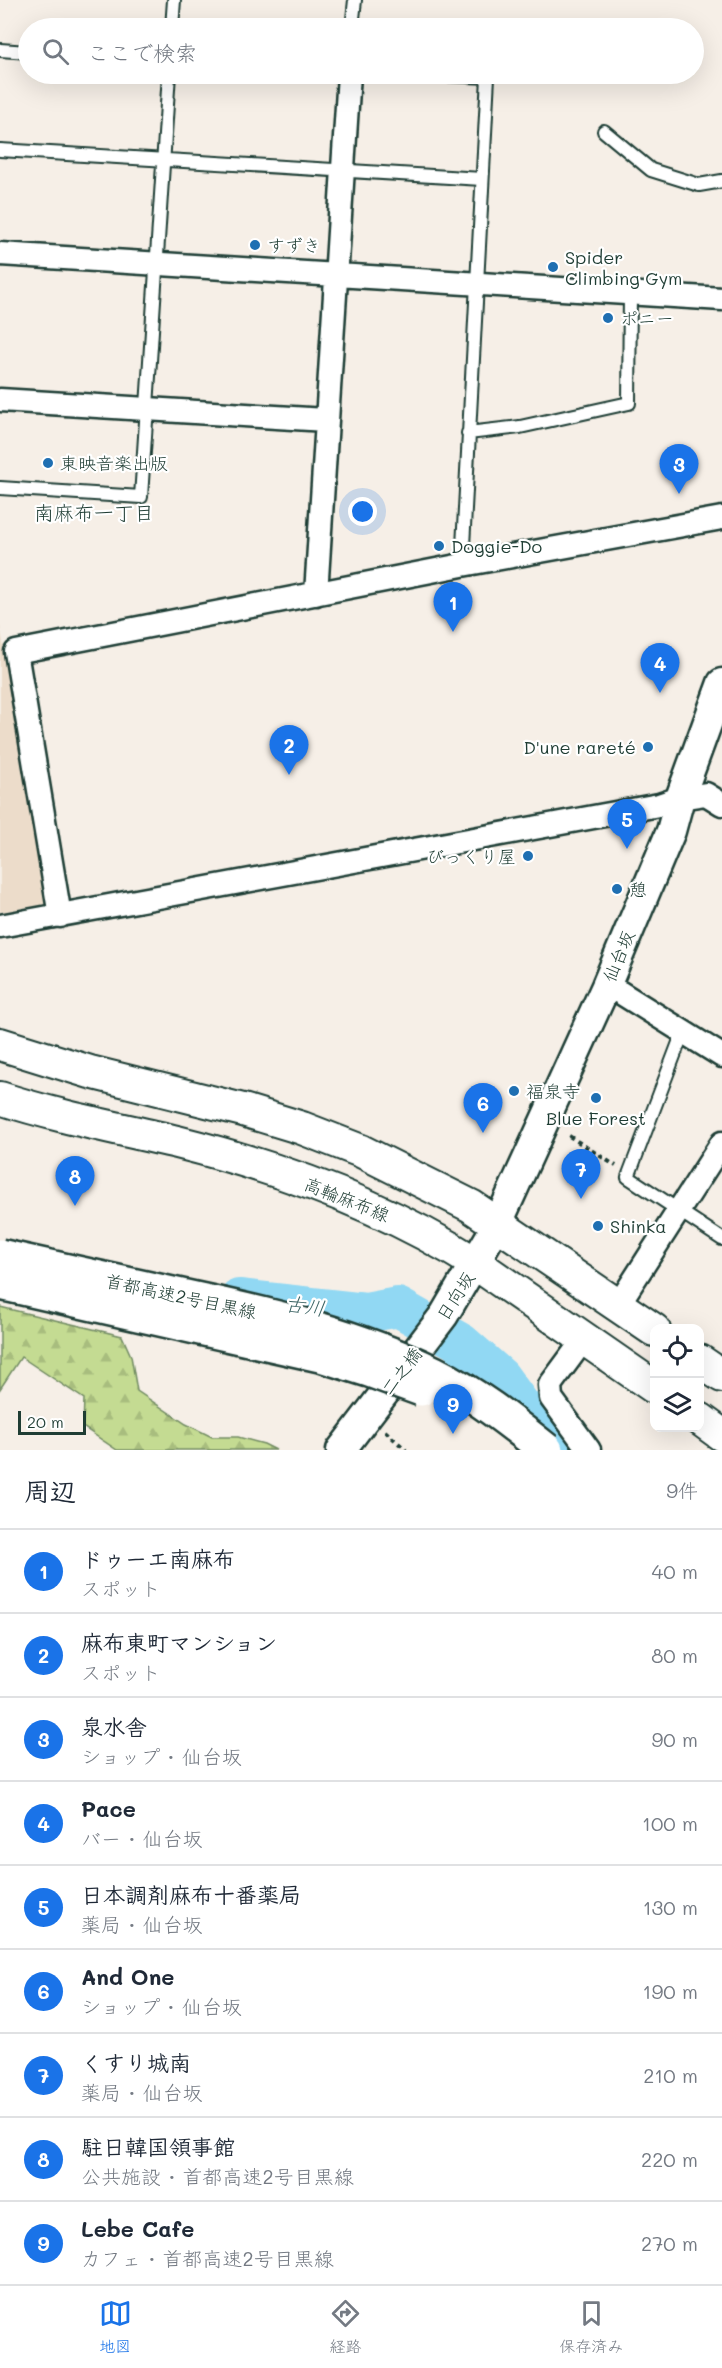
<!DOCTYPE html>
<html lang="ja">
<head>
<meta charset="utf-8">
<style>
	:root { --surface:#fff; --page:#f2f2f3; --text:#1f2937; --muted:#747a83; --line:#e0e1e3; --accent:#1a73e8 }
	body { margin:0; font-family:Mali,"Klee One",sans-serif; background:var(--page); color:var(--text) }
	.controls { position:absolute; right:18px; bottom:18px; display:grid; overflow:hidden; border-radius:12px; box-shadow:0 6px 24px #0002 }
	.controls button { width:54px; height:54px; display:grid; place-items:center; padding:0; border:0; border-bottom:2px solid var(--line); background:var(--surface); color:var(--text); font:30px sans-serif }
	.scale { position:absolute; left:18px; bottom:15px; width:68px; box-sizing:border-box; padding-left:6px; border:3px solid #1f3d34; border-top:0; font-size:16px; line-height:21px; white-space:nowrap; color:#1f3d34; -webkit-text-stroke:4px #fff; paint-order:stroke }
	.you { position:absolute; left:363px; top:512px; width:21px; height:21px; margin:-15px; border:4px solid #fff; border-radius:50%; background:#1a73e8; box-shadow:0 0 0 9px #1a73e833 }
	.badge { display:grid; place-items:center; width:39px; height:39px; border-radius:50%; background:var(--accent); color:#fff; font-size:20px; font-weight:700 }
	.pin { position:absolute; translate:-50% -50px; filter:drop-shadow(0 2px 3px #0008) }
	.pin::after { content:''; position:absolute; top:32px; width:21px; height:18px; background:inherit; clip-path:polygon(0 0,100% 0,50% 100%) }
	.list { margin:0; padding:0; list-style:none }
	h2 { display:flex; justify-content:space-between; align-items:center; height:78px; margin:0; padding:0 24px; font-size:26px }
	h2 small { font-size:20px; font-weight:400; color:var(--muted) }
	.list li { display:grid; grid-template-columns:39px 1fr auto; gap:18px; align-items:center; box-sizing:border-box; height:84px; padding:0 24px; border-top:2px solid var(--line) }
	.list b { display:block; font-size:22px; white-space:nowrap }
	.list p { margin:0; font-size:20px; white-space:nowrap; color:var(--muted) }
	.list em { font-size:20px; font-style:normal; color:var(--muted) }
	.icon { flex:none; width:33px; height:33px; fill:none; stroke:currentColor; stroke-width:2; stroke-linecap:round; stroke-linejoin:round }
	.map { position:relative; flex:none; width:722px; height:1450px; overflow:hidden }
	.search { position:absolute; background:var(--surface); box-shadow:0 6px 24px #0002; left:18px; right:18px; top:18px; height:66px; display:flex; align-items:center; gap:15px; box-sizing:border-box; padding:0 21px; border-radius:33px; color:var(--muted); font-size:22px }
	.sheet { height:834px; background:var(--surface) }
	nav { display:flex; justify-content:space-around; align-items:center; box-sizing:border-box; height:84px; border-top:2px solid var(--line); background:var(--surface); font-size:16px; color:var(--muted) }
	nav a { display:grid; justify-items:center; gap:3px }
	nav .on { color:var(--accent) }
	.map>svg:first-child { display:block }
	.built { fill:#ecdcca }
	.forest { fill:url(#forest-firs); stroke:#728c63; stroke-width:1.5 }
	.lines { fill:none; stroke-linecap:round; stroke-linejoin:round }
	.river { stroke:#91d8f3; stroke-width:40 }
	.service-casing { stroke:#1f3d34; stroke-width:16 }
	.minor-casing { stroke:#1f3d34; stroke-width:27 }
	.tertiary-casing { stroke:#1f3d34; stroke-width:33 }
	.secondary-casing { stroke:#1f3d34; stroke-width:36 }
	.path { stroke:#1f3d34; stroke-width:4; stroke-dasharray:4.5 4.5; stroke-linecap:butt }
	.service { stroke:#fff; stroke-width:12 }
	.minor { stroke:#fff; stroke-width:22 }
	.tertiary { stroke:#fff; stroke-width:28 }
	.secondary { stroke:#fff; stroke-width:32 }
	.motorway-bridge-casing { stroke:#1f3d34; stroke-width:38; stroke-linecap:butt }
	.motorway-bridge { stroke:#fff; stroke-width:33 }
	.poi-dot { fill:#1f6fb2; stroke:#fff; stroke-width:2 }
	.labels { text-anchor:middle; dominant-baseline:central; stroke-width:4.5; stroke-linejoin:round; paint-order:stroke }
	.poi-label { font-size:18px; fill:#1f3d34; stroke:#fff; text-anchor:start }
	.street-label { font-size:18px; fill:#1f3d34; stroke:#fff }
	.neighbourhood-label { font-size:20px; fill:#1f3d34; stroke:#fff }
	.water-label { font-size:20px; font-style:italic; fill:#3c6464; stroke:#fff }
</style>
</head>
<body>
<div class="map">
<svg width="722" height="1450" viewBox="0 0 722 1450">
	<defs>
		<pattern id="forest-firs" width="22" height="20" patternUnits="userSpaceOnUse" patternTransform="scale(1.5)"><rect width="22" height="20" fill="#c4db92"/><path d="M5 1l3.5 6h-7zM16 11l3.5 6h-7z" fill="#a8bd7e"/></pattern>
	</defs>
	<rect width="100%" height="100%" fill="#f6efe7"/>
	<filter id="ink" filterUnits="userSpaceOnUse"><feTurbulence type="fractalNoise" baseFrequency=".0167" numOctaves="2"/><feDisplacementMap in="SourceGraphic" scale="12" xChannelSelector="R" yChannelSelector="G"/><feConvolveMatrix kernelMatrix="1 2 1 2 8 2 1 2 1" color-interpolation-filters="sRGB"/></filter>
	<g filter="url(#ink)">
		<path class="built" d="M 0,626 L 41,852 L 48,904 L 0,912 Z"/>
		<path class="forest" d="M 0,1307 L 122,1336 L 131,1356 L 137,1391 L 186,1424 L 212,1437 L 238,1437 L 264,1444 L 276,1450 L 117,1450 L 83,1427 L 84,1399 L 21,1357 L 0,1389 Z"/>
		<g class="lines">
			<path class="river" d="M 239,1299 L 366,1313 L 398,1307 L 461,1343 L 500,1377 L 553,1450"/>
			<defs>
				<path id="service" d="M 172,28 L 174,0
					M 352,28 L 355,0
					M 0,50 L 28,52
					M 422,74 L 488,77 L 462,565
					M 604,131 L 651,170 L 699,185 L 722,181
					M 0,150 L 482,179
					M 468,433 L 520,427 L 629,403 L 630,293
					M 0,488 L 141,497 L 169,74
					M 683,1032 L 628,1177 L 722,1239"/>
				<path id="minor" d="M 0,254 L 722,299
					M 0,400 L 326,420
					M 316,594 L 349,74
					M 60,916 L 16,652 L 462,565 L 722,518
					M 0,926 L 659,805 L 680,798 L 706,794 L 722,804
					M 606,986 L 621,993 L 722,1056
					M 618,1305 L 722,1143
					M 584,1339 L 550,1385 L 551,1398 L 589,1450"/>
				<path id="tertiary" d="M 341,1450 L 444,1315 L 498,1223 L 606,986 L 671,831 L 680,798 L 722,683"/>
				<path id="secondary" d="M 0,1044 L 90,1072 L 243,1110 L 302,1128 L 361,1151 L 471,1206 L 654,1330
					M 0,1098 C 58,1117 118,1128 177,1142 C 281,1168 385,1206 475,1263 L 654,1387
					M 700,1361 L 722,1376
					M 700,1419 L 722,1435"/>
			</defs>
			<use href="#service" class="service-casing"/>
			<use href="#minor" class="minor-casing"/>
			<use href="#tertiary" class="tertiary-casing"/>
			<use href="#secondary" class="secondary-casing"/>
			<path class="path" d="M 569,1136 L 616,1166
				M 385,1431 L 406,1450"/>
			<use href="#service" class="service"/>
			<use href="#minor" class="minor"/>
			<use href="#tertiary" class="tertiary"/>
			<use href="#secondary" class="secondary"/>
			<defs>
				<path id="motorway-bridge" d="M 0,1256 C 64,1270 127,1284 191,1298 C 275,1316 356,1335 434,1373 C 474,1393 511,1422 546,1450
					M 0,1283 L 324,1356 L 369,1370 L 421,1389"/>
			</defs>
			<use href="#motorway-bridge" class="motorway-bridge-casing"/>
			<use href="#motorway-bridge" class="motorway-bridge"/>
		</g>
	</g>
	<g class="poi-dot">
		<circle cx="255" cy="245" r="6"/>
		<circle cx="553" cy="267" r="6"/>
		<circle cx="608" cy="318" r="6"/>
		<circle cx="48" cy="463" r="6"/>
		<circle cx="439" cy="546" r="6"/>
		<circle cx="648" cy="747" r="6"/>
		<circle cx="528" cy="856" r="6"/>
		<circle cx="617" cy="889" r="6"/>
		<circle cx="514" cy="1091" r="6"/>
		<circle cx="596" cy="1098" r="6"/>
		<circle cx="598" cy="1226" r="6"/>
	</g>
	<g class="labels">
		<g class="poi-label">
			<text x="267" y="245">すずき</text>
			<text x="565" y="257">Spider<tspan x="565" dy="21">Climbing Gym</tspan></text>
			<text x="620" y="318">ポニー</text>
			<text x="60" y="463">東映音楽出版</text>
			<text x="451" y="546">Doggie-Do</text>
			<text x="636" y="747" text-anchor="end">D'une rareté</text>
			<text x="516" y="856" text-anchor="end">びっくり屋</text>
			<text x="629" y="889">憩</text>
			<text x="526" y="1091">福泉寺</text>
			<text x="596" y="1118" text-anchor="middle">Blue Forest</text>
			<text x="610" y="1226">Shinka</text>
		</g>
		<g class="street-label">
			<text transform="translate(618 956) rotate(-67)">仙台坂</text>
			<text transform="translate(347 1199) rotate(22)">高輪麻布線</text>
			<text transform="translate(181 1296) rotate(12)">首都高速2号目黒線</text>
			<text transform="translate(455 1296) rotate(-57)">日向坂</text>
			<text transform="translate(401 1371) rotate(-53)">二之橋</text>
		</g>
		<g class="neighbourhood-label">
			<text x="94" y="512">南麻布一丁目</text>
		</g>
		<g class="water-label">
			<text transform="translate(305 1305) rotate(8)">古川</text>
		</g>
	</g>
</svg>
<div class="controls">
<button><svg class="icon" aria-label="locate" viewBox="0 0 24 24"><circle cx="12" cy="12" r="6"/><path d="M12 2v4M12 18v4M2 12h4M18 12h4"/></svg></button>
<button><svg class="icon" aria-label="layers" viewBox="0 0 24 24"><path d="M12 4l9 5-9 5-9-5zM3 14l9 5 9-5"/></svg></button>
</div>
<div class="scale">20 m</div>
<div class="you"></div>
<div class="pin badge" style="left:453px;top:632px">1</div>
<div class="pin badge" style="left:289px;top:775px">2</div>
<div class="pin badge" style="left:679px;top:494px">3</div>
<div class="pin badge" style="left:660px;top:693px">4</div>
<div class="pin badge" style="left:627px;top:849px">5</div>
<div class="pin badge" style="left:483px;top:1133px">6</div>
<div class="pin badge" style="left:581px;top:1199px">7</div>
<div class="pin badge" style="left:75px;top:1206px">8</div>
<div class="pin badge" style="left:453px;top:1434px">9</div>
<div class="search"><svg class="icon" aria-label="search" viewBox="0 0 24 24"><circle cx="10" cy="10" r="6"/><path d="M15 15l6 6"/></svg>ここで検索</div>
</div>
<section class="sheet">
<h2>周辺<small>9件</small></h2>
<ul class="list">
<li><span class="badge">1</span><div><b>ドゥーエ南麻布</b><p>スポット</p></div><em>40 m</em></li>
<li><span class="badge">2</span><div><b>麻布東町マンション</b><p>スポット</p></div><em>80 m</em></li>
<li><span class="badge">3</span><div><b>泉水舎</b><p>ショップ · 仙台坂</p></div><em>90 m</em></li>
<li><span class="badge">4</span><div><b>Pace</b><p>バー · 仙台坂</p></div><em>100 m</em></li>
<li><span class="badge">5</span><div><b>日本調剤麻布十番薬局</b><p>薬局 · 仙台坂</p></div><em>130 m</em></li>
<li><span class="badge">6</span><div><b>And One</b><p>ショップ · 仙台坂</p></div><em>190 m</em></li>
<li><span class="badge">7</span><div><b>くすり城南</b><p>薬局 · 仙台坂</p></div><em>210 m</em></li>
<li><span class="badge">8</span><div><b>駐日韓国領事館</b><p>公共施設 · 首都高速2号目黒線</p></div><em>220 m</em></li>
<li><span class="badge">9</span><div><b>Lebe Cafe</b><p>カフェ · 首都高速2号目黒線</p></div><em>270 m</em></li>
</ul>
</section>
<nav>
<a class="on"><svg class="icon" aria-label="map" viewBox="0 0 24 24"><path d="M3 6l6-2 6 2 6-2v14l-6 2-6-2-6 2zM9 4v14M15 6v14"/></svg>地図</a>
<a><svg class="icon" aria-label="directions" viewBox="0 0 24 24"><path d="M12 3l9 9-9 9-9-9zM9 14v-3h6M13 9l2 2-2 2"/></svg>経路</a>
<a><svg class="icon" aria-label="saved" viewBox="0 0 24 24"><path d="M7 4h10v16l-5-4-5 4z"/></svg>保存済み</a>
</nav>
</body>
</html>
